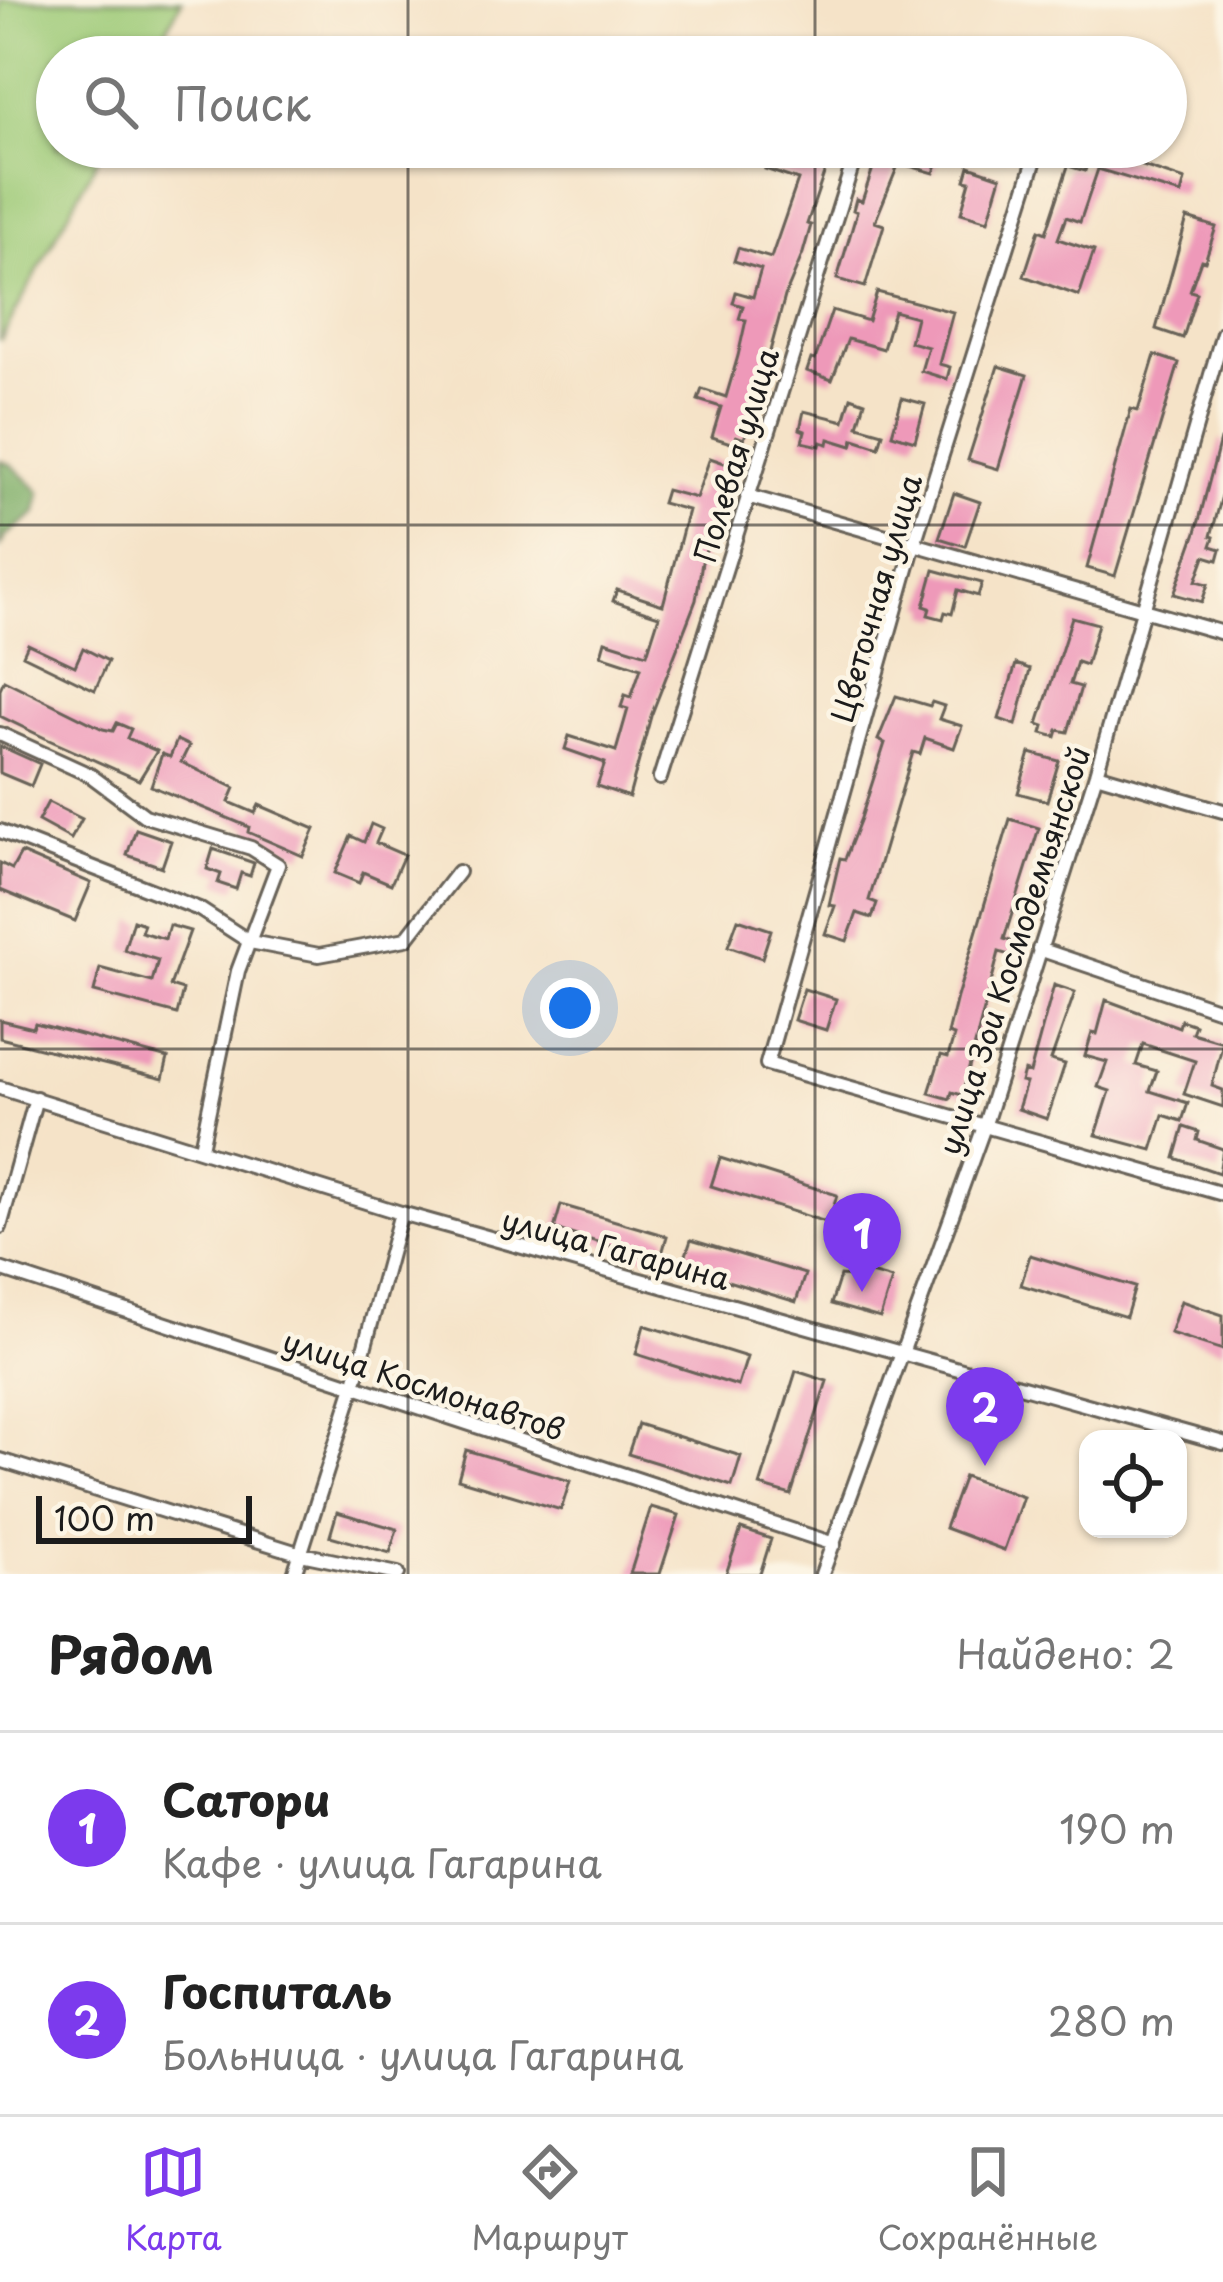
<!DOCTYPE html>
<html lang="ru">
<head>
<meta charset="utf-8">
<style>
	:root { --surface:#fff; --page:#f6f6f6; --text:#222; --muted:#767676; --line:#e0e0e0; --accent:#7c3aed }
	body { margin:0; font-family:"Playpen Sans",sans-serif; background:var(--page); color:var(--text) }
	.controls { position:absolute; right:36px; bottom:36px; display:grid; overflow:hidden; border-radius:24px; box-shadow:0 3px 9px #0004 }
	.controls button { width:108px; height:108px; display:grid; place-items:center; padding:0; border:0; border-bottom:3px solid var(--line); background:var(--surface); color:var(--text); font:60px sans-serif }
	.scale { position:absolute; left:36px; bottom:30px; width:216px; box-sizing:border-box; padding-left:12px; border:6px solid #1c1c1c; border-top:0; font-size:33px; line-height:42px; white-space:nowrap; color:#1c1c1c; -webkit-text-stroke:9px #fcf5e5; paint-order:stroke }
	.you { position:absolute; left:570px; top:1008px; width:42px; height:42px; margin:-30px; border:9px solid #fff; border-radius:50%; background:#1a73e8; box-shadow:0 0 0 18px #1a73e833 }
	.badge { display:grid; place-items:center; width:78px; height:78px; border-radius:50%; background:var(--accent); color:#fff; font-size:39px; font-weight:700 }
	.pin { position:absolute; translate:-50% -99px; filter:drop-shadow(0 3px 6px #0008) }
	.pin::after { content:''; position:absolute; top:63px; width:42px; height:36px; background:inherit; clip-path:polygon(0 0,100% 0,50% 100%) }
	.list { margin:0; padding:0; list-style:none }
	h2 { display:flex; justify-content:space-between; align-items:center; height:156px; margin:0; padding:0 48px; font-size:51px }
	h2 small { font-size:39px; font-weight:400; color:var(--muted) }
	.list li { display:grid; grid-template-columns:78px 1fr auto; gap:36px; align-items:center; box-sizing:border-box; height:192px; padding:0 48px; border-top:3px solid var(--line) }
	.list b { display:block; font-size:45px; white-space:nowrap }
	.list p { margin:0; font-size:39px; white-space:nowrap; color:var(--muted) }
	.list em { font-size:39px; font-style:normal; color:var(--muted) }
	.icon { flex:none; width:66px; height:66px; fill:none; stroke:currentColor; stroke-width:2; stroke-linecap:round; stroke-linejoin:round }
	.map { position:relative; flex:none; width:1223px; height:1574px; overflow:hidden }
	.search { position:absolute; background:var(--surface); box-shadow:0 3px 9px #0004; left:36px; right:36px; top:36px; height:132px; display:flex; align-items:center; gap:30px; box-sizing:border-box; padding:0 42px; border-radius:66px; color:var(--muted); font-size:45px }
	.sheet { height:540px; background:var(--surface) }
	nav { display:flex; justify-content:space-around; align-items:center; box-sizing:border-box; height:168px; border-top:3px solid var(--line); background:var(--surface); font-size:33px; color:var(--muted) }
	nav a { display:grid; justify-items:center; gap:6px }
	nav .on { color:var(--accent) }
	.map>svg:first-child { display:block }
	.green { fill:#9eca78; stroke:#5d734a; stroke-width:3 }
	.forest { fill:#7eae68; stroke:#4d6542; stroke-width:3 }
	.building { fill:#ee99b9 }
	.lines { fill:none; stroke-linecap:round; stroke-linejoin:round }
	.street-casing { stroke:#686258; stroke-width:18 }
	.street { stroke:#fff; stroke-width:12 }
	.grid { fill:none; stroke:#1c1c1c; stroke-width:3; stroke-opacity:0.55 }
	.labels { text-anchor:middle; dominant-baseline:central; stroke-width:9; stroke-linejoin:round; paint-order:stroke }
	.street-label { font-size:30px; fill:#1c1c1c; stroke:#fcf5e5 }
</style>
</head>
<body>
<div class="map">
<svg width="1223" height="1574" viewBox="0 0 1223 1574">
	<rect width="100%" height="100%" fill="#fcf5e5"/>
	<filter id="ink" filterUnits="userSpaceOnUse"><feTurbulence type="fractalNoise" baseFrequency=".00833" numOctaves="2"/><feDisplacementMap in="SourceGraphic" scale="24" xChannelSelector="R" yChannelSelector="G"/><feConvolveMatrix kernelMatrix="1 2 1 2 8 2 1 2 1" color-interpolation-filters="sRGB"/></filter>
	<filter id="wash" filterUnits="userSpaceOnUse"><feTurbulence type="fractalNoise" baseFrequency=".004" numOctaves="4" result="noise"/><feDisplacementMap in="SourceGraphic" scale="48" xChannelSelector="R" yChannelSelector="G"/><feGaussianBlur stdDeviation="2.7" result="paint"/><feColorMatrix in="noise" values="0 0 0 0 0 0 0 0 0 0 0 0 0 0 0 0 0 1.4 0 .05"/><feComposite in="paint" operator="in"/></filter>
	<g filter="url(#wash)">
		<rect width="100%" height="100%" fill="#f5e3c8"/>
		<path class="green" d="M 0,0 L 182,0 L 152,57 L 57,57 L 57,147 L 104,147 L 0,341 Z"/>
		<path class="forest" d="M 0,461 L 12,465 L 40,492 L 36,513 L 7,535 L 0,546 Z"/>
		<g id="blocks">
			<path class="building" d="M 804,147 L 833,147 L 807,224 L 811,225 L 803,253 L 785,296 L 757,399 L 744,439 L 736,436 L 734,444 L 712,437 L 721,407 L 698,400 L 702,389 L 726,397 L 738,356 L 746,320 L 739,319 L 743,306 L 733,303 L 736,292 L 753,297 L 761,269 L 734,261 L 738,248 L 771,258 L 798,180 L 765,169 L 770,155 L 798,165 Z
				M 880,147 L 915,147 L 913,154 L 938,161 L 934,173 L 899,163 L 875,222 L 884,225 L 865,287 L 837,279 L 857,212 L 853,210 L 856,199 L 862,201 Z
				M 1092,149 L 1185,180 L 1181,194 L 1098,169 L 1080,222 L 1066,217 L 1058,239 L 1094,251 L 1079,296 L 1024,276 L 1039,230 L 1046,233 L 1068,166 L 1085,171 Z
				M 969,166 L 1001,177 L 988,221 L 961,213 L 970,181 L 965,180 Z
				M 1187,218 L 1216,227 L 1205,261 L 1201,260 L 1190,291 L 1197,293 L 1183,338 L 1156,329 Z
				M 877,292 L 953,312 L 939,364 L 950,367 L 947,379 L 921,371 L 928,347 L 910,342 L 916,317 L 894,311 L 883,349 L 848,339 L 832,380 L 807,371 L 811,359 L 815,360 L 832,310 L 868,321 Z
				M 1155,355 L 1179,363 L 1115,576 L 1087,568 L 1131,409 L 1138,411 Z
				M 998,366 L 1027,375 L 998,469 L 968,460 Z
				M 851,397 L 865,402 L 858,426 L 883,433 L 879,447 L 854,439 L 852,446 L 829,439 L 828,444 L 821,442 L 820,446 L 802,442 L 805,431 L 800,429 L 804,411 L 844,421 Z
				M 902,398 L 925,404 L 915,441 L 892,434 Z
				M 1220,440 L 1223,441 L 1223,492 L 1211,536 L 1214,537 L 1211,546 L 1221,549 L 1218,560 L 1205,556 L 1196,581 L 1208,584 L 1202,602 L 1174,594 L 1196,532 Z
				M 710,458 L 733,466 L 702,562 L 696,600 L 651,716 L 629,797 L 597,786 L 605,763 L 565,749 L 569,736 L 616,751 L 628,709 L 621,707 L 625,695 L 631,697 L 641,668 L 601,655 L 605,641 L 647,654 L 659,616 L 613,601 L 617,590 L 663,605 L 688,510 L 662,503 L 666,490 L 696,498 Z
				M 954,493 L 980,502 L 965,546 L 939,538 Z
				M 934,570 L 982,583 L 978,596 L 958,590 L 952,614 L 945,612 L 943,619 L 928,615 L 930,608 L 924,606 Z
				M 1072,617 L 1098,624 L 1086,665 L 1077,662 L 1070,684 L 1081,687 L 1068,732 L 1058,730 L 1056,737 L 1042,733 L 1044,726 L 1038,724 Z
				M 28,644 L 75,666 L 83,648 L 108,661 L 95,690 L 23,655 Z
				M 1016,664 L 1030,669 L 1016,725 L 999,719 Z
				M 4,680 L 103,729 L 113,731 L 117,723 L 131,729 L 127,738 L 157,751 L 139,780 L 49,740 L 0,716 L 0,689 Z
				M 896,696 L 930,706 L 932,702 L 944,706 L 939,719 L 962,726 L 954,748 L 925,738 L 920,754 L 913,752 L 869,900 L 877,903 L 872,918 L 857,913 L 847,941 L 825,934 L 835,906 L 829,905 L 840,858 L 845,859 L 861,818 L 885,743 L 878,740 Z
				M 177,740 L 189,746 L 181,762 L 235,788 L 229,802 L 255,813 L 259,805 L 315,829 L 303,856 L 248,832 L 249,827 L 151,786 L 162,754 L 170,757 Z
				M 0,746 L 40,764 L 31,786 L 0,773 Z
				M 1030,753 L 1059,761 L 1047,801 L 1018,793 Z
				M 48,802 L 82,819 L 71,839 L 38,821 Z
				M 1010,819 L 1039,828 L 1004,939 L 1016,943 L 1012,956 L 999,952 L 962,1095 L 952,1092 L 950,1099 L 929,1093 L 941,1055 L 948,1057 L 954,1036 L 948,1034 L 957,997 Z
				M 371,824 L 382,829 L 376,843 L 404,855 L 391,884 L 363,872 L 359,883 L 335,873 L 351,836 L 364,842 Z
				M 136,829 L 171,841 L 162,867 L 127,855 Z
				M 213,849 L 254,863 L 250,876 L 241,873 L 236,889 L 218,883 L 221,874 L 207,869 Z
				M 21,853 L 91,883 L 75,921 L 0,890 L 0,863 L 12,869 Z
				M 738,919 L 771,930 L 762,958 L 728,946 Z
				M 133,920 L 144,924 L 141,932 L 165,939 L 169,925 L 190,931 L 170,986 L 183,990 L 177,1014 L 94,992 L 100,968 L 152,982 L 158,960 L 124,950 Z
				M 1054,985 L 1075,992 L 1051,1060 L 1065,1064 L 1047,1119 L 1018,1109 L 1026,1083 L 1021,1082 L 1024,1071 L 1030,1073 Z
				M 804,989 L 836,999 L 826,1030 L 794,1020 Z
				M 1106,1000 L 1179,1027 L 1181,1020 L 1195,1025 L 1192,1033 L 1223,1042 L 1212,1086 L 1223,1090 L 1223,1107 L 1184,1094 L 1195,1061 L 1143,1044 L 1136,1065 L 1157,1071 L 1150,1091 L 1188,1103 L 1182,1121 L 1163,1115 L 1152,1150 L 1096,1135 L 1110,1091 L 1098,1087 L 1107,1062 L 1085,1056 L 1092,1033 L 1097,1034 Z
				M 0,1020 L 33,1028 L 35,1023 L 168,1058 L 163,1079 L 0,1038 Z
				M 1184,1127 L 1199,1132 L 1197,1140 L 1223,1149 L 1219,1173 L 1175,1158 Z
				M 720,1158 L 837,1195 L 829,1223 L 711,1186 Z
				M 561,1205 L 667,1236 L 660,1261 L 554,1229 Z
				M 691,1240 L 805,1274 L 796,1302 L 682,1267 Z
				M 1030,1255 L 1135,1287 L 1126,1317 L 1021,1285 Z
				M 867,1272 L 892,1279 L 880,1318 L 831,1304 L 840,1276 L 865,1278 Z
				M 1181,1301 L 1223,1315 L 1223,1350 L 1170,1333 Z
				M 644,1325 L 747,1357 L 738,1386 L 636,1354 Z
				M 796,1371 L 827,1381 L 791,1495 L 760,1486 Z
				M 638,1424 L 741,1456 L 732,1486 L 628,1454 Z
				M 466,1450 L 570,1481 L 561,1510 L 458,1479 Z
				M 964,1476 L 1023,1497 L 1004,1550 L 945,1528 Z
				M 651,1507 L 679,1515 L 660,1574 L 630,1574 Z
				M 337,1512 L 397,1529 L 390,1553 L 330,1536 Z
				M 741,1529 L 771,1539 L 760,1574 L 726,1574 Z"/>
		</g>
	</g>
	<g filter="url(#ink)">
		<use href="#blocks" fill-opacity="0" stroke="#686258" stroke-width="3"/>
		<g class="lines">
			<defs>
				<path id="street" d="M 1039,147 L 914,544 L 767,1064 L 1223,1194
					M 747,496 L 1223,633
					M 0,734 L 90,775 L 145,816 L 251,848 L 278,865 L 238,971 L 201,1148
					M 1096,774 L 1223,811
					M 660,778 L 858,147
					M 0,831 L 199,909 L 250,942 L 319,955 L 406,939 L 458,872
					M 1039,949 L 1223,1011
					M 0,1088 L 401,1213 L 1223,1443
					M 0,1227 L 36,1098
					M 0,1269 L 834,1544
					M 0,1460 L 301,1554 L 398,1574
					M 294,1574 L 354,1386 L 401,1213
					M 822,1574 L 985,1124 L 1096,774 L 1223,333"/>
			</defs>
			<use href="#street" class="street-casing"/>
			<use href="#street" class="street"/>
		</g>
	</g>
	<path class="grid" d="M 408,0 L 408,57M 815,0 L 815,57M 408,147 L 408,1574M 815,147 L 815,1574M 0,525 L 1223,525M 0,1049 L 1223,1049"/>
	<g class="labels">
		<g class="street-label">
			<text transform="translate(735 455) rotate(-73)">Полевая улица</text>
			<text transform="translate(875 598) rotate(-74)">Цветочная улица</text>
			<text transform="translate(1013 950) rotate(-72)">улица Зои Космодемьянской</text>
			<text transform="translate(616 1248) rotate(15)">улица Гагарина</text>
			<text transform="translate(424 1384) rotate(18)">улица Космонавтов</text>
		</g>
	</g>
</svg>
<div class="controls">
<button><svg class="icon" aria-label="locate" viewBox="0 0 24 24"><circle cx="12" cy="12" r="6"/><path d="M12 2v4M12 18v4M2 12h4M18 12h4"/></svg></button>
</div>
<div class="scale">100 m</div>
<div class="you"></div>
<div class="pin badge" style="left:862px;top:1292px">1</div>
<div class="pin badge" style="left:985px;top:1466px">2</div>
<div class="search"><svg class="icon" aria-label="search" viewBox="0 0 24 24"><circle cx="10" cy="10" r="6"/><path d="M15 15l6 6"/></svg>Поиск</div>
</div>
<section class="sheet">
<h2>Рядом<small>Найдено: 2</small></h2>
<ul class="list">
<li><span class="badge">1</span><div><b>Сатори</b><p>Кафе · улица Гагарина</p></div><em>190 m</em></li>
<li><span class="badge">2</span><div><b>Госпиталь</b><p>Больница · улица Гагарина</p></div><em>280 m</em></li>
</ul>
</section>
<nav>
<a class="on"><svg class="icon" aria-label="map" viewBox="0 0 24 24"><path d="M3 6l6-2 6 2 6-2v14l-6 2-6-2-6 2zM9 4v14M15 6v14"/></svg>Карта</a>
<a><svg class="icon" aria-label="directions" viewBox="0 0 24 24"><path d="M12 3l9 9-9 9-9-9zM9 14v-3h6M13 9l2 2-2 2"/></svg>Маршрут</a>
<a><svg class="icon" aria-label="saved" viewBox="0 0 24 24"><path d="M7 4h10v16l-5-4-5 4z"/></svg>Сохранённые</a>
</nav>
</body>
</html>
